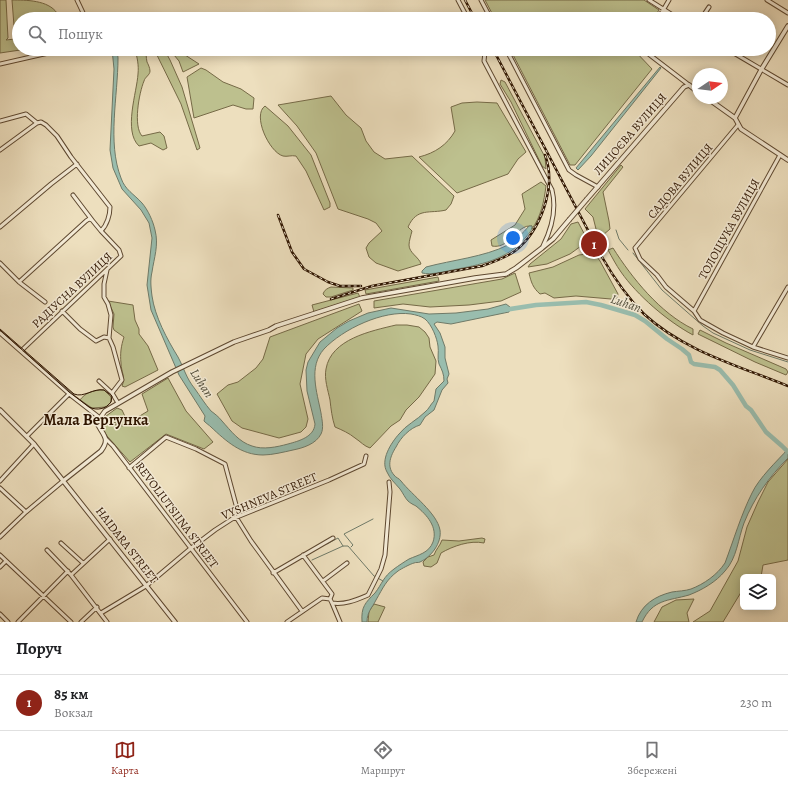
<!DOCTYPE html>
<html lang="uk">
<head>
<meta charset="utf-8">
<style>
	:root { --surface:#fff; --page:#f6f6f6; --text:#202124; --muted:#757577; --line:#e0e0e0; --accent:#8f2418 }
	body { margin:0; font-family:Alegreya,serif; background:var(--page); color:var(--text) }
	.controls { position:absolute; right:12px; bottom:12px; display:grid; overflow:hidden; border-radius:6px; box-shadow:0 2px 10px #0003 }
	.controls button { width:36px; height:36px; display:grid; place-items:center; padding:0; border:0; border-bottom:1px solid var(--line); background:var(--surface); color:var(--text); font:20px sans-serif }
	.compass { position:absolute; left:692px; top:68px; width:36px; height:36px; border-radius:50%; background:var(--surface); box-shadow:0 2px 10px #0003; rotate:77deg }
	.you { position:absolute; left:513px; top:238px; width:14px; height:14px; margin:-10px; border:3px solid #fff; border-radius:50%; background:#1a73e8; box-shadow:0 0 0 6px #1a73e833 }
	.badge { display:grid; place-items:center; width:26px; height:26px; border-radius:50%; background:var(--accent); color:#fff; font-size:13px; font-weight:700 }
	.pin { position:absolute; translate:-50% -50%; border:2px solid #fff; box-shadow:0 1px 4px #0006 }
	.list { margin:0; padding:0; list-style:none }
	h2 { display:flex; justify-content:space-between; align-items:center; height:52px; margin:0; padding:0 16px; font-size:17px }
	h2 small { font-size:13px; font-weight:400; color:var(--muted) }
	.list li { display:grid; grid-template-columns:26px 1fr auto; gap:12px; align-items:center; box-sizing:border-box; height:56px; padding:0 16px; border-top:1px solid var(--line) }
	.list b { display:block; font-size:15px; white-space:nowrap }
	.list p { margin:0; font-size:13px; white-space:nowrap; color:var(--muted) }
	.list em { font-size:13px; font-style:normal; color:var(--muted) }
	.icon { flex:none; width:22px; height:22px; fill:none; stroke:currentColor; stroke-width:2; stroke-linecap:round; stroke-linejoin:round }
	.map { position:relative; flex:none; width:788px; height:622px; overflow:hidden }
	.search { position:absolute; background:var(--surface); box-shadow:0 2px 10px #0003; left:12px; right:12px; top:12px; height:44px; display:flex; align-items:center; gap:10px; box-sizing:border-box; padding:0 14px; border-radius:22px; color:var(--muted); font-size:15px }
	.sheet { height:108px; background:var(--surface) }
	nav { display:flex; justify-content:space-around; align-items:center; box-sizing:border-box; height:56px; border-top:1px solid var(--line); background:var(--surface); font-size:11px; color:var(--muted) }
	nav a { display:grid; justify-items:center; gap:2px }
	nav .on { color:var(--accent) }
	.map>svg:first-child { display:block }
	.green { fill:#bdc08e; stroke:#766a47 }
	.water { fill:#99bdae; stroke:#6f7a68 }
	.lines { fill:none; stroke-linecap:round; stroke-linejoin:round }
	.stream { stroke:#6f7a68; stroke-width:1 }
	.river { stroke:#99bdae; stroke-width:4.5 }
	.minor-casing { stroke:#5e4830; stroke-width:5 }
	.tertiary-casing { stroke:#5e4830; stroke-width:5.5 }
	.minor { stroke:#f3ead5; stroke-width:3 }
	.tertiary { stroke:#f3ead5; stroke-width:3.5 }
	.tram { stroke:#2f1500; stroke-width:1 }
	.rail-casing { stroke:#2f1500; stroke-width:2.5 }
	.rail { stroke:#f3ead5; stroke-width:1; stroke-dasharray:3; stroke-linecap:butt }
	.tertiary-bridge-casing { stroke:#5e4830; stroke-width:5.5; stroke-linecap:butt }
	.tertiary-bridge { stroke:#f3ead5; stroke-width:3.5 }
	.labels { text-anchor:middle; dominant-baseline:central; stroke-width:3; stroke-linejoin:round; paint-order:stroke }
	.street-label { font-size:12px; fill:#2f1500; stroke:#f3ead5 }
	.water-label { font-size:13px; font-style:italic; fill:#54503d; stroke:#f3ead5 }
	.district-label { font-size:16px; font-weight:bold; fill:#2f1500; stroke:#f3ead5 }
</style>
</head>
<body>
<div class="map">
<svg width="788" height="622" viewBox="0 0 788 622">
	<rect width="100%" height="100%" fill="#eddfbe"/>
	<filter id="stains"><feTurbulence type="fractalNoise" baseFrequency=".005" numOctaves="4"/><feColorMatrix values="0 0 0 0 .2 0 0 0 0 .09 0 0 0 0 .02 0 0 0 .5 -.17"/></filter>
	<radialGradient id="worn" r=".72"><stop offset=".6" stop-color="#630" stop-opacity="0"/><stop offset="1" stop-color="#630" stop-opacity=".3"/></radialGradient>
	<path class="green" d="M 0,0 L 6,0 L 8,38 L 6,40 L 15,39 L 12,0 C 26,0 48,0 57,13 L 54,19 L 19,19 L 19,49 L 27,49 L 0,53 Z
		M 485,0 L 644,0 L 659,10 L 653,19 L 495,19 Z
		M 135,49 L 146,49 C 146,53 146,57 147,62 C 148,64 150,68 150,71 C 150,75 145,77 144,81 C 139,93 133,126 142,136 L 160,132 L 164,136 L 167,148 L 163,150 L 151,143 L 139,146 C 123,131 137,92 138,74 C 139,65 137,57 135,49 Z
		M 154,49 L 163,49 L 165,51 L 170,60 L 182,87 L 200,148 L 197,150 L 181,104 Z
		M 169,49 L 177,49 L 182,53 L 199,64 L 183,72 L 179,61 Z
		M 510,49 L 635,49 L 634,50 L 652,69 L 575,165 L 570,165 Z
		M 201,68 L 206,70 L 223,82 L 241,89 L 254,98 L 253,109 L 246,109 L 233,105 L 194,118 L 187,77 Z
		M 501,80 L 505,82 L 545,157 L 546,169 L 542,166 L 511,102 L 500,84 Z
		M 331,96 L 346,115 L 361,128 L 366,141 L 374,152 L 385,159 L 412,156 L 454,196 L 451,204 L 446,210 C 430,214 417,207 408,227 L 412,231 C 411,235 409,241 409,245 C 409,253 419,257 421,264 L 398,271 L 376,263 L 369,257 L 366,248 L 369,243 L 382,231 L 376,223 L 368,219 L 338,209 L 316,153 L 297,126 L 278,105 Z
		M 477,102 L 497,103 L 526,152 L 518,159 L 508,174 L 457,193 L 419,157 C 435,153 447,145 455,131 L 451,107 L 462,103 Z
		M 265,106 L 288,126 L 311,155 L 330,203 L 330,207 L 324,210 L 306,171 L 296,156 C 291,155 287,157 283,156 C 269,152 252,115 265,106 Z
		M 621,165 L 623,167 L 603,192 L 609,221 L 610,229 L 603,235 L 596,229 L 593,217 L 585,209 Z
		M 541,182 L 546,186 C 544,202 541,216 532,229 L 532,226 C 531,226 526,226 525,227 C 515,231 507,249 492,246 L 491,240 L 515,225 L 525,209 L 522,194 Z
		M 578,222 L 588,241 L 570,254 L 547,264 L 528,267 L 530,264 L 561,239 L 571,224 Z
		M 613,248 C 632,278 660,313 693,329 L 693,335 C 667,321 637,295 621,272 C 616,265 612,257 608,250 Z
		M 594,253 L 600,261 L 618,294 L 617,298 L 611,299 L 576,296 L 554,298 L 545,293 L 540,294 C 533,288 531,282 529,273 L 553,267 L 579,255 Z
		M 515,273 L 521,292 L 501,301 L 469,305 L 430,307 L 403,304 L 374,308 L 374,301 L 502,279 Z
		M 438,277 L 439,281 L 366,294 L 365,290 Z
		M 331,287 L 353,288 L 353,290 L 331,297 L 326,297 L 323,294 C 324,290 328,288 331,287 Z
		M 358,293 L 360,297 L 314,312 L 312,305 Z
		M 108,301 L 133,305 L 135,320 L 139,329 L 139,334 L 148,346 L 158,370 L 125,387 L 122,386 C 126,377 121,372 121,363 C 120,354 121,346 124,337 L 114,330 L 113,327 L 114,314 Z
		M 359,304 L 362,311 L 318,339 L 306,354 L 300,384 L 308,419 L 306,427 L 301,432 L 279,438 L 242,428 L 232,421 L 217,394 L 228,385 L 238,382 L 256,368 L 263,359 L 270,337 Z
		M 396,325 L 407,325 L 419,327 L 425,332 L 429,338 L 430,347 L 436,361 L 435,374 L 419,397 L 406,410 L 400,420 L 391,426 L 370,448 C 364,446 361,442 355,438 C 349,433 342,430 335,427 C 332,418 331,409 330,400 C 328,390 324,379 326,369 C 331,339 371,331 396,325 Z
		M 700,330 L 726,343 L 786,369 L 788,372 L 786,375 L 755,362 L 698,334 Z
		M 168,378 L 186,411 L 213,442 L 204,449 L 166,434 L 130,462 L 107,436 L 101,426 L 105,423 L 123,426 L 128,423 L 123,425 L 102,419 L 117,408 L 122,410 L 128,423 L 148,411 L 142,394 Z
		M 100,390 L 104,390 L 111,397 L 111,402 L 106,407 L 92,408 L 80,400 C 85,393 92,391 100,390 Z
		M 788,459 L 788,560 L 763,565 L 761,577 L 743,577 L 743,589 L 723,622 L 693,622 L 710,611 L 738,561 L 747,527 L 758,502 L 768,482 Z
		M 482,538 L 485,539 L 484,543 C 470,540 453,546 441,553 L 437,563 L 431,567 L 424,566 L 423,562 L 428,557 L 434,555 C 436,549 440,546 442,540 L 459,541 Z
		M 694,599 L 687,613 L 689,622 L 654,622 L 662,607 L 676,600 Z
		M 374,604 L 385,607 L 378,622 L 368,622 L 369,611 Z"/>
	<path class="water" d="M 112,49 L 117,49 L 118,58 C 118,96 107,142 121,178 C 125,190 134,194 142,203 C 148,210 153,221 155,230 C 159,245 154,258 152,272 C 150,280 151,288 152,296 C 155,317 167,339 178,357 C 184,368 186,378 195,389 C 200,396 205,404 211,411 C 215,414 219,417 222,421 C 231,431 239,442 252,446 C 263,450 277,447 288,444 C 299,441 314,437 315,424 L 307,391 L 306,370 L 308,362 L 320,342 L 337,328 L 349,321 L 368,313 L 391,308 L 429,314 L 456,313 L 488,309 L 506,304 L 510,307 L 509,312 L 451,324 L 437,322 L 434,324 L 440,333 L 445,347 L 445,358 L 449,374 L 447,379 L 448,383 L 442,390 L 434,410 L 425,417 L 420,425 C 410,428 401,437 396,447 C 391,455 386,466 394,475 C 396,478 399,478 401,481 C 412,495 437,513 440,530 C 442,543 431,557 420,562 C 418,563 416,562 414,563 C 410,564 401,569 398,571 C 386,580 383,588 376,600 C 372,608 367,612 367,622 L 362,622 C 361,607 365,603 375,593 C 382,584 383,577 394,569 C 398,566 404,562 409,559 C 418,555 429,553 433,542 C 438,527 427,515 416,506 C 414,505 410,503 408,501 C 405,498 403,493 400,489 C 395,483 390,479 387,472 C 380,460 391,443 399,434 C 406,425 417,420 425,412 C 429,409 430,405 434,401 L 436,389 L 444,381 C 444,374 442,370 439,364 C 437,358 439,352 438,346 C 437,338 432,325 425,319 C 421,316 416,315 411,314 C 383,310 343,329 324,349 C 308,367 317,392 321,413 C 322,420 324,428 321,434 C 316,444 303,448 293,450 C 284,452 272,455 263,455 C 241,455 226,441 211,427 C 209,425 207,424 204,421 L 205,416 L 179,375 L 151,310 L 147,285 L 152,238 L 149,223 L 141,210 L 122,189 L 113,168 L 110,150 L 114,69 Z
		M 660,67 L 661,68 L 591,156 L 578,170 L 576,168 Z
		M 529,226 L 532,226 C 532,231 529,233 526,237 C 508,260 479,265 452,270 C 443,272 431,275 422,273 L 422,271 L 426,267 C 452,260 484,257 508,245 C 516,240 523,233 529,226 Z
		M 788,449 L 788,458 C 769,477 754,498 744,523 C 738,539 737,558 725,571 C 716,582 702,590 689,595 C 668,601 653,599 642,622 L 636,622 C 641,605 655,596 672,592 C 678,591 685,591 691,589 C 704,584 717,575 725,563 C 734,539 741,515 752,493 C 759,478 777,461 788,449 Z"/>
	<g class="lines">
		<path class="stream" d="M 616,230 L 619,239 L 628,250
			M 633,253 L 662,290 L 703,326 L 713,333 L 750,350 L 788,362
			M 327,544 L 338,538 L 343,546
			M 351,547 L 353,545 L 344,534 L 373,519
			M 312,560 L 343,546 L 348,546 L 374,576 L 383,581"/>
		<path class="river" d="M 504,310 L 536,305 L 586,302 L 601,305 L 635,315 L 645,321 L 667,339 L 682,349 L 689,355 L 691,362 L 694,364 L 715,367 L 720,370 L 733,385 L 746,406 L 751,410 L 766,432 L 782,446 L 788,452"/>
		<defs>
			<path id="minor" d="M 77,0 L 86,19
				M 458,0 L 468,19
				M 481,0 L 491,19
				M 649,0 L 679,19
				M 767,0 L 788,13
				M 658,19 L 669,0
				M 701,19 L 709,7
				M 483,49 L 485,52 L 484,61 L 552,190 C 557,210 552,228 543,246
				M 506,49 L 569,170 L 576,175 L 598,187
				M 642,49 L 689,85
				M 727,49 L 788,85
				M 0,64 L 66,49
				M 0,121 L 26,114 L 37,123 L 41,122 L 46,125 L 57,136 L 71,157 L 110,207 C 110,215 107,225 101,231 L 119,250 L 121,256 L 21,351
				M 738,125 L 635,248 L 640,259 L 657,275 L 666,287 L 694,311 L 700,320 L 723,333 L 753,347 L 788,358
				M 0,150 L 37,123
				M 73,195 L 92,220
				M 0,227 L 51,184 L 77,164
				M 0,263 L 19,282 L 86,221 L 89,219 L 92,220 L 101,231
				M 107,270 L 104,284 L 104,297 L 108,304 L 111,315 L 109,338 L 113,347 L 122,380 L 112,393
				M 19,282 L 45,302
				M 62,311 L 80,329 L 96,341 L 104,337 L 109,338
				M 694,311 L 780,155
				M 0,333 L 73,397 L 100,418
				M 753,347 L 788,287
				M 99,381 L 112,393 L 118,403
				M 27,436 L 69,394
				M 106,439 L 113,446 L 247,622
				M 129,468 L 166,437 L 196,449 L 225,464 L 239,516
				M 0,481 L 34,444
				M 0,488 L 26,512
				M 236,517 L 251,541 L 302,611
				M 0,537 L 26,512 L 63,481
				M 61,543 L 83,563
				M 47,550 L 71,575 L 107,622
				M 0,555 L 71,622
				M 303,555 L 332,594 L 330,599
				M 0,567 L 6,561
				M 273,573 L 333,538
				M 71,575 L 110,539
				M 323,581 L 347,563
				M 332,603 L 340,622
				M 101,613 L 146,586 L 190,549 L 215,530 L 232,519 L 329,480 L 364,464 L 366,456
				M 0,614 L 8,622
				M 18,622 L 68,571
				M 81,622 L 97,607
				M 287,622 L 322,598 L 330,599 L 332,603 C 345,605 356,600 368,595 L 381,569 L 385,555 L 390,492 L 389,482"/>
			<path id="tertiary" d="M 707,98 L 735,118 L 741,129 L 788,160
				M 735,118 L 761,70 L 788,26
				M 587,199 L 684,87 L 689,85 L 698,92
				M 0,410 L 34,444 L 175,622
				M 63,481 L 101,451 C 110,439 104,436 98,425 L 100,418 L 105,411 L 172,372 L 234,342 L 269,330 L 276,326 L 362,298 L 475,278 L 506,274 L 516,268 L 542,248 L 553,239 L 569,220"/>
		</defs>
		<use href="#minor" class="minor-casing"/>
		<use href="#tertiary" class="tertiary-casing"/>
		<use href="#minor" class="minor"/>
		<use href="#tertiary" class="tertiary"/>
		<path class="tram" d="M 0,329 L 74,394 C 84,398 93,388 104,390 L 112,396 L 111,402 C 106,409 97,411 89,407 L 69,392 L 0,330"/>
		<defs>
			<path id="rail" d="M 465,0 L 475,19
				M 493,49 L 602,257 C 614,278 627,297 644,314 C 684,351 739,366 788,386
				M 278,215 L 292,252 L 304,269 L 328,282 L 340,286 L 361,286
				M 331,299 L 372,286 L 482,266 C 494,262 505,258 515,251 C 541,231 557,186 545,155"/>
		</defs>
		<use href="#rail" class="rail-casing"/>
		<use href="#rail" class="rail"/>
		<defs>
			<path id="tertiary-bridge" d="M 569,220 L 587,199"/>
		</defs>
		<use href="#tertiary-bridge" class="tertiary-bridge-casing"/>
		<use href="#tertiary-bridge" class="tertiary-bridge"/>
	</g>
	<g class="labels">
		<g class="street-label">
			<text transform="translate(630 134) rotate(-49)">ЛИЦОЄВА ВУЛИЦЯ</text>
			<text transform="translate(680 181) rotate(-50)">САДОВА ВУЛИЦЯ</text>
			<text transform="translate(729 229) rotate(-61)">ТОЛОЩУКА ВУЛИЦЯ</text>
			<text transform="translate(72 290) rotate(-43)">РАДІУСНА ВУЛИЦЯ</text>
			<text transform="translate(269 496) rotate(-23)">VYSHNEVA STREET</text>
			<text transform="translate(177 515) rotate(53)">REVOLIUTSIINA STREET</text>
			<text transform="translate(127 545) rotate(52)">HAIDARA STREET</text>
		</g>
		<g class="water-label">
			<text transform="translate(626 303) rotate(19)">Luhan</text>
			<text transform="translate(202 383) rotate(57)">Luhan</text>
		</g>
		<g class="district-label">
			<text x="96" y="420">Мала Вергунка</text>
		</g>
	</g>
	<rect width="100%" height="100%" filter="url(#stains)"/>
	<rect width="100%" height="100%" fill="url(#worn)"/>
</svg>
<div class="controls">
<button><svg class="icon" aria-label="layers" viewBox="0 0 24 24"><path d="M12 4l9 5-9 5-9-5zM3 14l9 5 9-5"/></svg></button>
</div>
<svg class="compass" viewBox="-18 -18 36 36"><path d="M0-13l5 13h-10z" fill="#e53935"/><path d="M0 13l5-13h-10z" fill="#757577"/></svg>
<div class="you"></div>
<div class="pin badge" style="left:594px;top:244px">1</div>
<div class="search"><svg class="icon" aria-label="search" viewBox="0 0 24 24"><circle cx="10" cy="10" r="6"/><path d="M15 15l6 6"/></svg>Пошук</div>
</div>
<section class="sheet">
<h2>Поруч<small></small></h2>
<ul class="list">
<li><span class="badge">1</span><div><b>85 км</b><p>Вокзал</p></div><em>230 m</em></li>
</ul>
</section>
<nav>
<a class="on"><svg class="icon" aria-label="map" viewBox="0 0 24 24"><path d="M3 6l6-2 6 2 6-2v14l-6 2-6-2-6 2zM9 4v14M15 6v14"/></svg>Карта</a>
<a><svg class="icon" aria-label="directions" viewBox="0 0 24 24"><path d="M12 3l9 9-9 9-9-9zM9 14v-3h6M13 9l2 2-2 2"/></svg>Маршрут</a>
<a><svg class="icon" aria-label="saved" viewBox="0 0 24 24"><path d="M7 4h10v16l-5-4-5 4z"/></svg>Збережені</a>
</nav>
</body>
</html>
